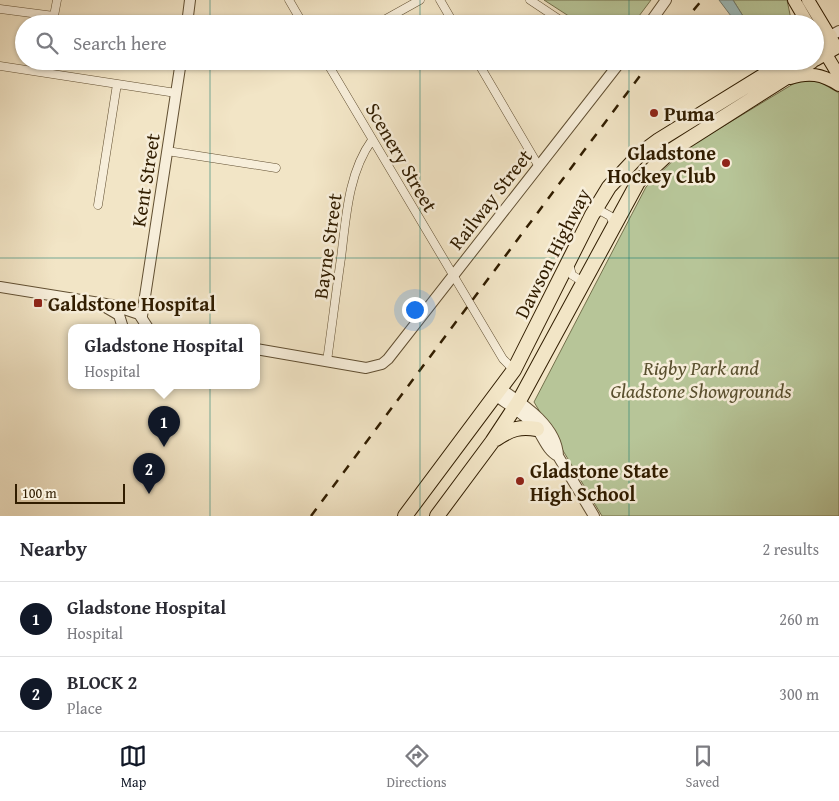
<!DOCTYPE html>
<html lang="en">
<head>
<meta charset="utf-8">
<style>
	:root { --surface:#fff; --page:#f7f7f7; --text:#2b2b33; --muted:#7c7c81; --line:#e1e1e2; --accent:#111827 }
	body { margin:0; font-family:"Gentium Book Plus",serif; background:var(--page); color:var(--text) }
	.scale { position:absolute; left:15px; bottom:12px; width:110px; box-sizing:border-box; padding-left:5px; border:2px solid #311d00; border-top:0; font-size:14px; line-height:18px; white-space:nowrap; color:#311d00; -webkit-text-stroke:4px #f7eeda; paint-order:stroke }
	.you { position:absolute; left:414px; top:309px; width:18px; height:18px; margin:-12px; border:4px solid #fff; border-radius:50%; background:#1a73e8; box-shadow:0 0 0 8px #1a73e833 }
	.badge { display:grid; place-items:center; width:32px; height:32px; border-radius:50%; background:var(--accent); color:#fff; font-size:16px; font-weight:700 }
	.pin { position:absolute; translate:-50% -41px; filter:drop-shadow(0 1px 2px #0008) }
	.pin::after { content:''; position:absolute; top:26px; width:18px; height:15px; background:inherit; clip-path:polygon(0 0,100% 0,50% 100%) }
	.popup { position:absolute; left:68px; top:324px; width:192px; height:65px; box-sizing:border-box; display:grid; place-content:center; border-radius:10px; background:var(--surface); filter:drop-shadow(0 1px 4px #0005); font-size:16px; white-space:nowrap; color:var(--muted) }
	.popup b { font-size:19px; color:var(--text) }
	.popup::after { content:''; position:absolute; left:50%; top:100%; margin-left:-10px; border:10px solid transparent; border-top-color:var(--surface) }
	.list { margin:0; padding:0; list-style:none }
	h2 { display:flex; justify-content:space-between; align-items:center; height:65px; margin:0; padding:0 20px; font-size:21px }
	h2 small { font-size:16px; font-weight:400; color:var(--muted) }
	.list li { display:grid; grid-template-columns:32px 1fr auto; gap:15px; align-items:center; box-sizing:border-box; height:75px; padding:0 20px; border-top:1px solid var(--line) }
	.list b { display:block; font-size:19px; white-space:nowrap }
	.list p { margin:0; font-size:16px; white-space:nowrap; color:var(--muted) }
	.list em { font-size:16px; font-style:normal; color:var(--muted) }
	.icon { flex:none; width:28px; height:28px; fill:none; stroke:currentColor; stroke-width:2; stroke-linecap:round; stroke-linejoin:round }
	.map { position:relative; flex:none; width:839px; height:516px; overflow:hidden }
	.search { position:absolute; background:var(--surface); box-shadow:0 1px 4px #0004; left:15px; right:15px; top:15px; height:55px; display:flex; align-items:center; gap:12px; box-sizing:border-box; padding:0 18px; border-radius:28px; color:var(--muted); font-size:19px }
	.sheet { height:215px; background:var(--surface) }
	nav { display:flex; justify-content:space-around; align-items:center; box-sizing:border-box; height:70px; border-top:1px solid var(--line); background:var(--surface); font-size:14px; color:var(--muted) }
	nav a { display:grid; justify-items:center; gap:2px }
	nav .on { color:var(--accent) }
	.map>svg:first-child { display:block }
	.green { fill:#b7c598; stroke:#74714c }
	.water { fill:#9dbdbd; stroke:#727d71 }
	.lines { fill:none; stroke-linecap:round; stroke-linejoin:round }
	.minor-casing { stroke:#614f32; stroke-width:9 }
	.tertiary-casing { stroke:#614f32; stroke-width:12 }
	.primary-casing { stroke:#311d00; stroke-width:14 }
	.trunk-casing { stroke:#311d00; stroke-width:16 }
	.minor { stroke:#f7eeda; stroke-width:8 }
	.tertiary { stroke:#f7eeda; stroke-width:10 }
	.primary { stroke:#f2e5c6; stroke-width:12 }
	.trunk { stroke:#f2e5c6; stroke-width:14 }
	.rail { stroke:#311d00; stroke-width:2.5; stroke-dasharray:9 9; stroke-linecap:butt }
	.grid { fill:none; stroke:#0f766e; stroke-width:1; stroke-opacity:0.55 }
	.poi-dot { fill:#8f2418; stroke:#f7eeda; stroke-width:2 }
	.labels { text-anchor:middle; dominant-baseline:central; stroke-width:5; stroke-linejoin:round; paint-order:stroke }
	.poi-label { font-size:20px; font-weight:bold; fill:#311d00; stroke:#f7eeda; text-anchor:start }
	.street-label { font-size:20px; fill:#311d00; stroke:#f7eeda }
	.park-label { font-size:20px; font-style:italic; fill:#594f2e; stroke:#f7eeda }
</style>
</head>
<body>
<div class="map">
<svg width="839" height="516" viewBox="0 0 839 516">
	<rect width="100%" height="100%" fill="#f2e5c6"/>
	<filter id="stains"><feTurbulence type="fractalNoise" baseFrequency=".004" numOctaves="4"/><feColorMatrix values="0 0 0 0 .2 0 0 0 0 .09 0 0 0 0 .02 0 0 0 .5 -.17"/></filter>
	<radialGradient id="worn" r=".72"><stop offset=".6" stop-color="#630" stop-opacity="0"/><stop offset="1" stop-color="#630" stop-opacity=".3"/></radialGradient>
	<path class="green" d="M 544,0 L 651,0 L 633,24 L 581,24 Z
		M 733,0 L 787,0 L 792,24 L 748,24 Z
		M 798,81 L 818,81 L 839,93 L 839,516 L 602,516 L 534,402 L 646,187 L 684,150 Z"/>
	<path class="water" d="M 719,0 L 733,0 L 748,24 L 737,24 Z"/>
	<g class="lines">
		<defs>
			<path id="minor" d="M 289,0 L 303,24
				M 440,0 L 454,24
				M 530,0 L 566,24
				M 0,9 L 54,16 L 57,0
				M 377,24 L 420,0
				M 326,61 L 503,359 L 514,370
				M 477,61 L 538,165
				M 0,66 L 176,93
				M 167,151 L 276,168
				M 98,205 L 117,84
				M 594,214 L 601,211 L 610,216 L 614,224
				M 569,264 L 572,275 L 580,280 L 585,278
				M 327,361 C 332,326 336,292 341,258 C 346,218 348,173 372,140"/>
			<path id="tertiary" d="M 187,24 L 190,0
				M 649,24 L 666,0
				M 830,36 L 839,31
				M 0,287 L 112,305 L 139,314 L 148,328
				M 107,308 L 119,315 L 123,328
				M 142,316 L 181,61
				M 256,349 L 366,368 L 382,364 L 388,359 L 621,61
				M 501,389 C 523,404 557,426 558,456 L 594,516
				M 496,396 C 509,405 523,413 534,425 C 543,435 546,450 558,456"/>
			<path id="primary" d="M 794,0 L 808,24
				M 808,0 L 835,45
				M 821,46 L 839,76
				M 790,78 C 809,72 822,74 839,85"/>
			<path id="trunk" d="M 815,44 L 830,36
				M 815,59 L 836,47
				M 496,439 C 511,429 520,426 537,429
				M 405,516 L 514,370 L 592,215 L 609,187 L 640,154 L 659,140 L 787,61
				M 437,516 L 492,442 L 519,401 L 638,182 L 672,150 L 812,61"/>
		</defs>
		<use href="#minor" class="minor-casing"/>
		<use href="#tertiary" class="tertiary-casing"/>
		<use href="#primary" class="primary-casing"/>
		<use href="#trunk" class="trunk-casing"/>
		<use href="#minor" class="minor"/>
		<use href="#tertiary" class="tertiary"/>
		<use href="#primary" class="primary"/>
		<use href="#trunk" class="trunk"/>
		<path class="rail" d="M 682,24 L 702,0
			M 311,516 L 651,61"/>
	</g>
	<path class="grid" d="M 210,0 L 210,24M 420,0 L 420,24M 629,0 L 629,24M 210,61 L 210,516M 420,61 L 420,516M 629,61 L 629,516M 0,258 L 839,258"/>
	<g class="poi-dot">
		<circle cx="654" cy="113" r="5"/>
		<circle cx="726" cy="163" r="5"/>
		<rect x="33" y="298" width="10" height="10" rx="2.5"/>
		<circle cx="520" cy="481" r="5"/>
	</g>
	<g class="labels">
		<g class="poi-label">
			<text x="664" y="113">Puma</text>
			<text x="716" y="152" text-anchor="end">Gladstone<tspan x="716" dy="23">Hockey Club</tspan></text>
			<text x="48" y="303">Galdstone Hospital</text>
			<text x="530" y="470">Gladstone State<tspan x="530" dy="23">High School</tspan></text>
		</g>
		<g class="street-label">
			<text transform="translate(402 157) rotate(60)">Scenery Street</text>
			<text transform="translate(145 180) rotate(-81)">Kent Street</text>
			<text transform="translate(490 199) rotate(-52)">Railway Street</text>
			<text transform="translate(327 246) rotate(-82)">Bayne Street</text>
			<text transform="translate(552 253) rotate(-63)">Dawson Highway</text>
		</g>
		<g class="park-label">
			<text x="701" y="367">Rigby Park and<tspan x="701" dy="23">Gladstone Showgrounds</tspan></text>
		</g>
	</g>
	<rect width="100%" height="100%" filter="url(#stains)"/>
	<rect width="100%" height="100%" fill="url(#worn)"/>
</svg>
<div class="scale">100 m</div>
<div class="you"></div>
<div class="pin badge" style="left:164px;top:447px">1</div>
<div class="popup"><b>Gladstone Hospital</b>Hospital</div>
<div class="pin badge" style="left:149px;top:494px">2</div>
<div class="search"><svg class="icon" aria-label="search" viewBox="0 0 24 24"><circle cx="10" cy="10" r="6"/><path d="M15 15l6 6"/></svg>Search here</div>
</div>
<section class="sheet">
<h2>Nearby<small>2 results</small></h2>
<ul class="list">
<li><span class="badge">1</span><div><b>Gladstone Hospital</b><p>Hospital</p></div><em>260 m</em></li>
<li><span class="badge">2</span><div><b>BLOCK 2</b><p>Place</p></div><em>300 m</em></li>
</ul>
</section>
<nav>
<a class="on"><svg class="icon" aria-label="map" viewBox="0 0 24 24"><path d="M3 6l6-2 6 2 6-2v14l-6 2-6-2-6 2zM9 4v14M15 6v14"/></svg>Map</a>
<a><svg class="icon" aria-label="directions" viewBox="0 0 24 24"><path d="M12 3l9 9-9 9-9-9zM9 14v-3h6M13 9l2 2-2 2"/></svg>Directions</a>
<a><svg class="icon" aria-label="saved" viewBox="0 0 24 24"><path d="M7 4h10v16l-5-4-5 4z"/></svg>Saved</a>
</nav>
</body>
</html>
